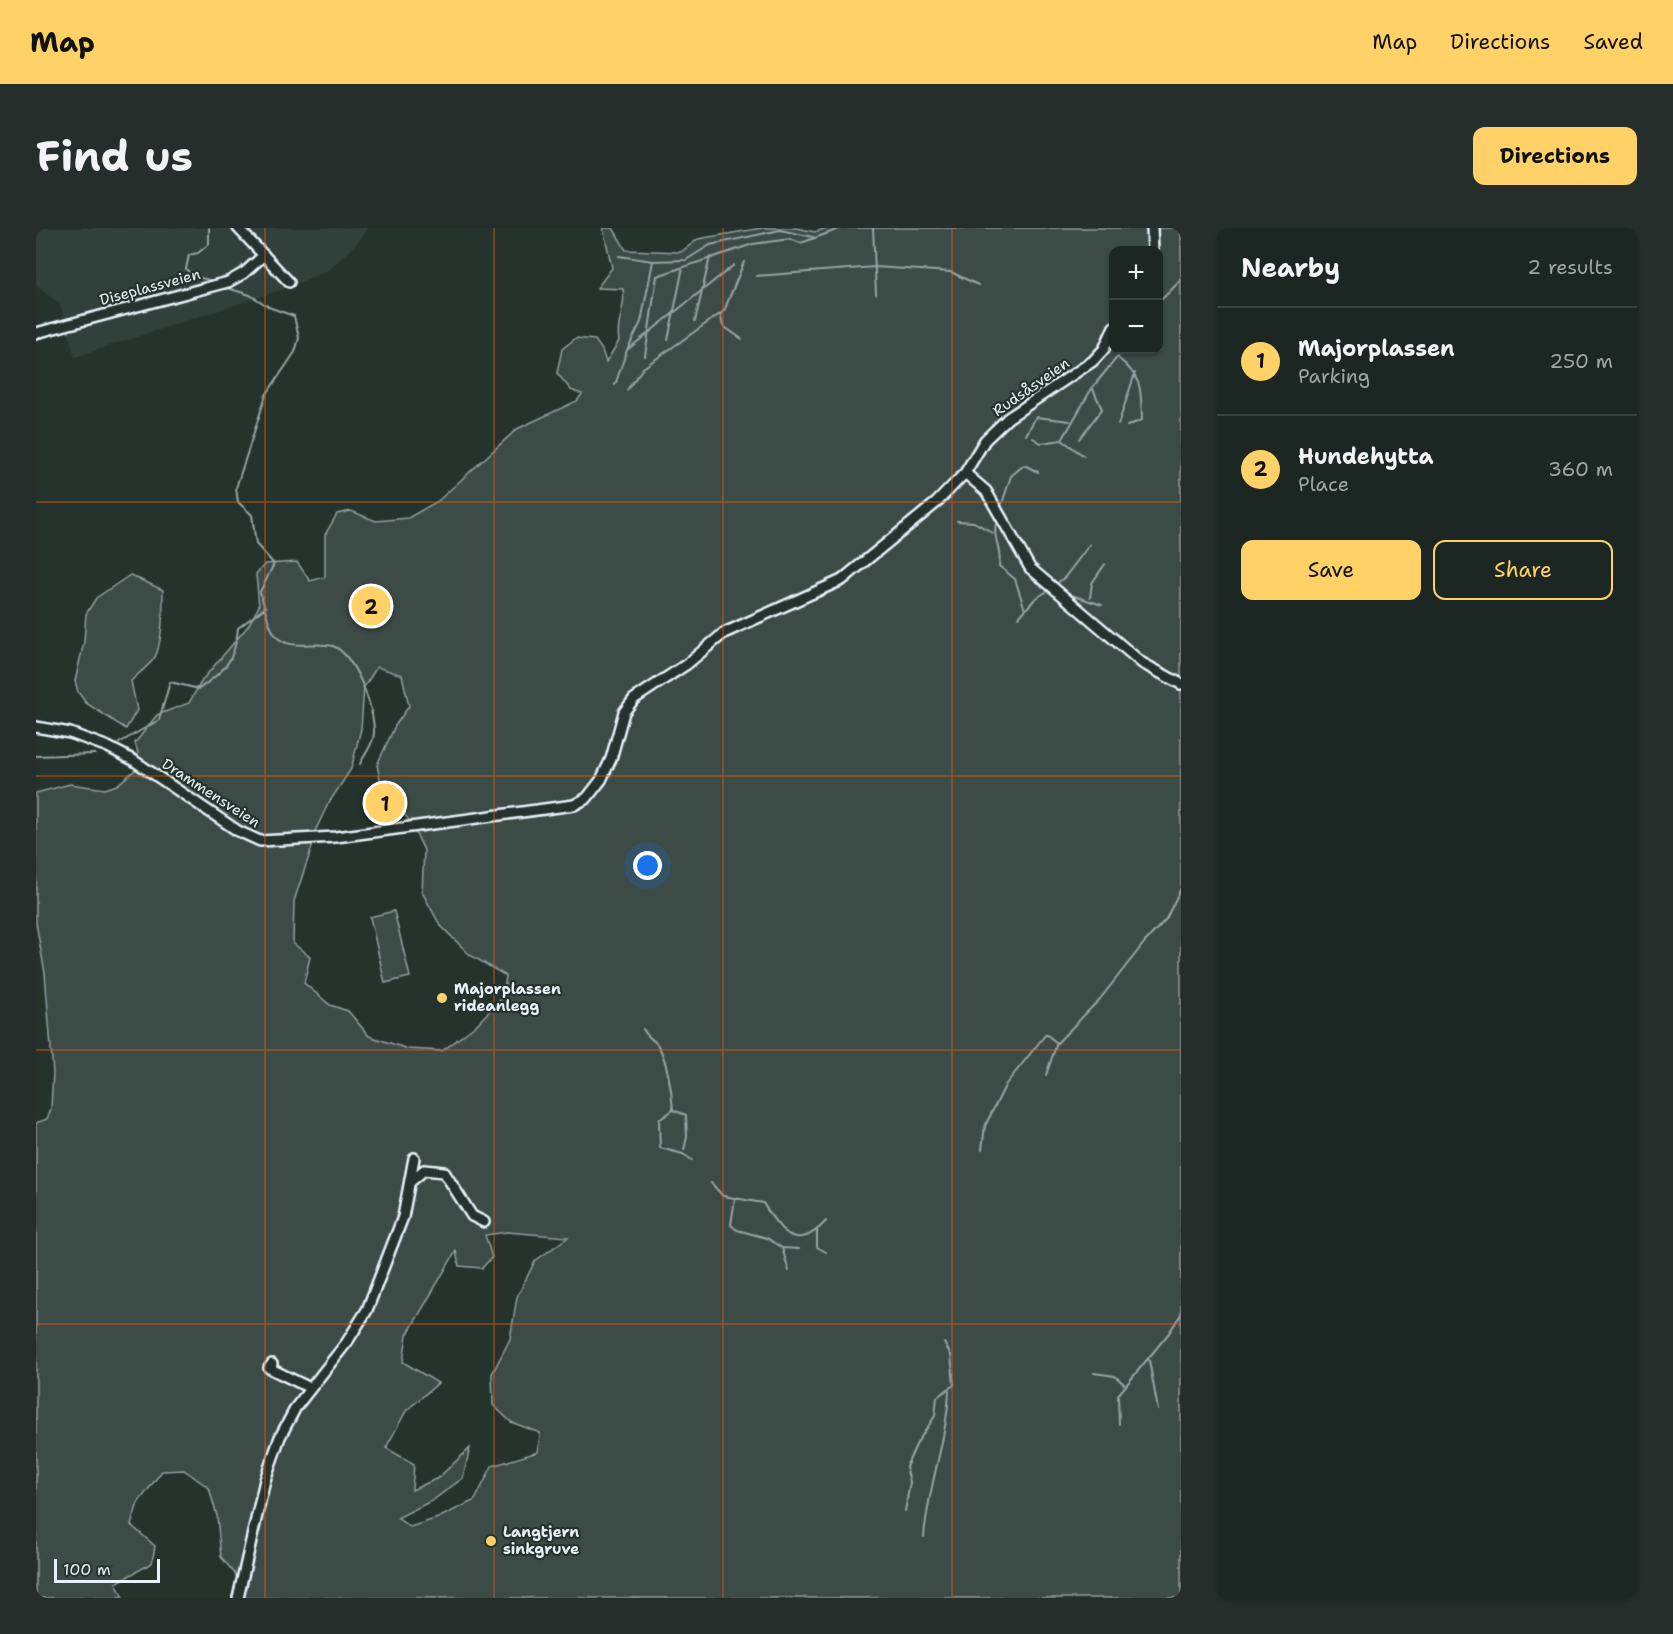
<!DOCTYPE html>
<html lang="en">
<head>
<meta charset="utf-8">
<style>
	:root { --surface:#1c2622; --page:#252e2a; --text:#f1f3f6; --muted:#a0a5a5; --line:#3a4340; --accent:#ffd166 }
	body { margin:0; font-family:"Shantell Sans",sans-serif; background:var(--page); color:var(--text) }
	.controls { position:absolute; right:18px; top:18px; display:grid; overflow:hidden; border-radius:12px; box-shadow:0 2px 4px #0004 }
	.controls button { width:54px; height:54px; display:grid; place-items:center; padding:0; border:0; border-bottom:2px solid var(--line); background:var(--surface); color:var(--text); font:30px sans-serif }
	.scale { position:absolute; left:18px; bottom:15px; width:106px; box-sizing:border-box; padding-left:6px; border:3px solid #e8f1f8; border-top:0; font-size:16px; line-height:21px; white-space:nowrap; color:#e8f1f8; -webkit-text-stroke:4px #26332d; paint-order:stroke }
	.you { position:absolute; left:612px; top:638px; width:21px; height:21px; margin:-15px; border:4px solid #fff; border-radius:50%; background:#1a73e8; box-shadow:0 0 0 9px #1a73e833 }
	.badge { display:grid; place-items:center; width:39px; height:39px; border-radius:50%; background:var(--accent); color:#111; font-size:20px; font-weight:700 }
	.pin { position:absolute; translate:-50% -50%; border:3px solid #fff; box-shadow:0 2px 6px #0006 }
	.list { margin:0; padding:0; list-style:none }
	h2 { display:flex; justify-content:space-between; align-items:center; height:78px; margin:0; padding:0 24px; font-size:26px }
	h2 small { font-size:20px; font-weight:400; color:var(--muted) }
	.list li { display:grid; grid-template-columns:39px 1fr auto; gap:18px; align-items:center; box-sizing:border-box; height:108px; padding:0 24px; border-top:2px solid var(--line) }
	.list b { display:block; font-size:22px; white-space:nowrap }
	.list p { margin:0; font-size:20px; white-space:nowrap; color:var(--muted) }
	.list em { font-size:20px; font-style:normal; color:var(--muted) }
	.actions { display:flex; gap:12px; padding:18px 24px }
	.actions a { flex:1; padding:14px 0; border:2px solid var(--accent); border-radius:12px; text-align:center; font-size:21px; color:var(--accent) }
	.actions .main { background:var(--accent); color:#111 }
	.map { position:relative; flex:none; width:1145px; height:1370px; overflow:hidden; border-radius:12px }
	header { display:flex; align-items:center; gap:36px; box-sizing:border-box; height:84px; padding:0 30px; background:var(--accent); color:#111 }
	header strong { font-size:28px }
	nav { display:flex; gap:33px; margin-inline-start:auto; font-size:21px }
	.intro { display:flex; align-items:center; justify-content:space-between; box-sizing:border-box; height:144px; padding:0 36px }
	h1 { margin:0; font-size:42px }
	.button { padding:15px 27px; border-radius:12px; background:var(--accent); color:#111; font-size:21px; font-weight:700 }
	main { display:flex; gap:36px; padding:0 36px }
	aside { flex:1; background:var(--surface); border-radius:12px; box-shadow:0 2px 4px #0004 }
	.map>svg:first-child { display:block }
	.built { fill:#333f3a }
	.green { fill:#3e4b47; stroke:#939ea0; stroke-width:1.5; fill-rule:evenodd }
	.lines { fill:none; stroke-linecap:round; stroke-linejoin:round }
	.stream { stroke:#98a3a5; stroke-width:2 }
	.minor-casing { stroke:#e8f1f8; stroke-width:14 }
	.minor { stroke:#26332d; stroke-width:9 }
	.grid { fill:none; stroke:#e8590c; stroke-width:1.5; stroke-opacity:0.55 }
	.poi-dot { fill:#ffd166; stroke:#26332d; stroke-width:2 }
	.labels { text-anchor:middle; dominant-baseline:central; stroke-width:4.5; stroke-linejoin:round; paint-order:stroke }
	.street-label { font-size:15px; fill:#e8f1f8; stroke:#26332d }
	.poi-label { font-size:15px; font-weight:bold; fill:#e8f1f8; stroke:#26332d; text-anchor:start }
</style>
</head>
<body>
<header>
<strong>Map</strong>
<nav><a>Map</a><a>Directions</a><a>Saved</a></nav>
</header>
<div class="intro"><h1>Find us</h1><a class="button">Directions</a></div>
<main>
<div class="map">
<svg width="1145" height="1370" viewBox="0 0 1145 1370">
	<rect width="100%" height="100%" fill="#26332d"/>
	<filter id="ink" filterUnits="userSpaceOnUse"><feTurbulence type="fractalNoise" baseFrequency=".0167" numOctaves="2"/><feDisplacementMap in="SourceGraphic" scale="12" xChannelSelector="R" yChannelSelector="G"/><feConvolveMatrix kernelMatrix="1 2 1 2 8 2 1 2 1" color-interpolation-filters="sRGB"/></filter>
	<g filter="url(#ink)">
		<path class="built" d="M 0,0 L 331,0 L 325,11 L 294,41 L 251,60 L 39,129 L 24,76 L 0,58 Z"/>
		<path class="green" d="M 567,0 L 577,0 L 590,22 L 645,24 L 662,11 L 726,0 L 760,0 L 779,4 L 791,0 L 1145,0 L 1145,1370 L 199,1370 L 205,1353 L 185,1329 L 181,1288 L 173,1260 L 148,1242 L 126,1243 L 102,1275 L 95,1297 L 119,1318 L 116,1335 L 80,1355 L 87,1370 L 0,1370 L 0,895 L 11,891 L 15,880 L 17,845 L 9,745 L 0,695 L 0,565 L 34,556 L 69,561 L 81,557 L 99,542 L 102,525 L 99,515 L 121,487 L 153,475 L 167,451 L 212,398 L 223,378 L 220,346 L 229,336 L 261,334 L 274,353 L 289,349 L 289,307 L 301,286 L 315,283 L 340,293 L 372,290 L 402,273 L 481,201 L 541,173 L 546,166 L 535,162 L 521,145 L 526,121 L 540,110 L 559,112 L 566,122 L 570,134 L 583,113 C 579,94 591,79 587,61 L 561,60 L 576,40 ZM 1078,22 L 1122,22 L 1122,122 L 1078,122 ZM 341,439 L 366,447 L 373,478 L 359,498 L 341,537 L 346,560 L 373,592 L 388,622 L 386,664 L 404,697 L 434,727 L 470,748 L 467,769 L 439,798 L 406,823 L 372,821 L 333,808 L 312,783 L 294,777 L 268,755 L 274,729 L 257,715 L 258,673 L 277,616 L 274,614 L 292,576 L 315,541 L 325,501 L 328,459 ZM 471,1004 L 532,1009 L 499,1033 L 481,1069 L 474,1111 L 456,1146 L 457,1177 L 475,1194 L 504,1205 L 502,1224 L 456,1238 L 439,1272 L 402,1290 L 374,1299 L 361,1290 L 397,1272 L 427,1250 L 434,1220 L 402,1250 L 376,1262 L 378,1236 L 350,1220 L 370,1183 L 402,1155 L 367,1134 L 371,1107 L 420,1023 L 423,1038 L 446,1040 L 456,1029 L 449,1007 Z
			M 94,347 L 127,362 C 127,379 127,414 119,429 C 114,437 102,446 95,453 L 101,482 L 90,501 L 50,475 L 42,464 L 39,453 L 48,414 L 50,386 L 60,370 Z
			M 358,683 L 374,749 L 349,755 L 334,689 Z"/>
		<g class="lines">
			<path class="stream" d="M 173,0 L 173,16 L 162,25 L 153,27 L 150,41 L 157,48 L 181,54
				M 837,0 L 840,66
				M 583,28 L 617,33 L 650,32 L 674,17 L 744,2 L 777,9
				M 720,48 L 839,39 L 915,44 L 942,57
				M 188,59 L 214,67 L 235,80 L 258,88 L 263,110 L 259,124 L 230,167 L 200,260 L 202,274 L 216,287 L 220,316 L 238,336 L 224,364 C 229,377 232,402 243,411 C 257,422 280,413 297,418 C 320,426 343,491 337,511 C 334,520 328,528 324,536
				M 1122,75 L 1145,52
				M 684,86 L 687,98 L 706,111
				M 659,93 L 674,29
				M 632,112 L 647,39
				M 591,122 L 698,37
				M 609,128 L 621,48 L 717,16 L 754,11 L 765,15 L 806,0
				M 1082,130 C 1107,150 1105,162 1106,192 L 1091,198
				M 579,157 L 591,122 L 605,94 L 617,33
				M 591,162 L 607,140 L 688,83 L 708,34
				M 1082,197 L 1099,145
				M 990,207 L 1000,189 L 1034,193
				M 997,210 L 1005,215 L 1026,212
				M 1043,211 L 1066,181 L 1057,161
				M 1026,212 L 1056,160 L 1087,122
				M 1026,212 L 1048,228
				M 964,282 L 975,248 L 988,237 L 1002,244
				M 961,291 C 955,312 967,320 963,338 L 979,351 L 989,382
				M 921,293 L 938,294 L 957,305
				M 1019,357 L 1029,349 L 1054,316
				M 1029,365 L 1066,377
				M 1054,370 L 1056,355 L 1069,336
				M 983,389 L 999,371 L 1013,362
				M 83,515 L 123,492 L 134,454 L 163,461 C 189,442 199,434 202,400 L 230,379
				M 0,528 L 59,526
				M 607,801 C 611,809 615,810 620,815 C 631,828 636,865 637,882 L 650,887 L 651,909 L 648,922
				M 1010,847 L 1021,815
				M 637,882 L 623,892 L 624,920 L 647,926 L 656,932
				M 946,921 L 949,898 L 970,856 L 1010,806 L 1021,815 L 1064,771 L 1108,715 L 1130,691 L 1145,660
				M 675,955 L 687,968 L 727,975 C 745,1005 761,1025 790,993
				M 699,970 L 695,997 L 701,1002 L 731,1010 L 746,1020 L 763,1021
				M 781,1002 L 781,1019 L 790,1024
				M 746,1020 L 753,1043
				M 1113,1132 L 1122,1182
				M 1058,1145 L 1079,1148 L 1088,1156
				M 1083,1196 L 1082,1167 L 1133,1105 L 1145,1086
				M 869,1283 L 874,1254 L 870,1239 L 881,1215 L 899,1188 L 901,1169 L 918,1157 L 915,1127 L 908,1115
				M 888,1309 C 892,1258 911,1212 913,1163"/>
			<defs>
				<path id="minor" d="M 202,0 L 253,54
					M 1116,0 L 1117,22
					M 0,105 L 192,54 L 208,45 L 228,27
					M 929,245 L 950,263 L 994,340 L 1106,435 L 1145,456
					M 0,499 L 34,505 L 72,519 L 97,532 L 202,603 L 224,613 L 300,609 L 538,577 L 551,570 L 565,552 L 575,531 L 588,484 L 598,471 L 651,436 L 688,405 L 806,352 L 818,342 L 900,275 L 929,245 L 949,212 L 972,190 L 1057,133 L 1068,121 L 1078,99
					M 374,954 L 388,942 L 408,944 L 436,988 L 448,994
					M 236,1136 L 233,1140 L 274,1160
					M 202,1370 L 229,1252 L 244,1209 L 260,1179 L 311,1114 L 331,1082 L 367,989 L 378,930"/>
			</defs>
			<use href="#minor" class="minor-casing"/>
			<use href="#minor" class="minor"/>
		</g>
	</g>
	<path class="grid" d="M 229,0 L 229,1370M 458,0 L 458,1370M 687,0 L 687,1370M 916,0 L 916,1370M 0,274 L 1145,274M 0,548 L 1145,548M 0,822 L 1145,822M 0,1096 L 1145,1096"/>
	<g class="poi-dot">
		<circle cx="406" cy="770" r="6"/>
		<circle cx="455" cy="1313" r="6"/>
	</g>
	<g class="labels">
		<g class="street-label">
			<text transform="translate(114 59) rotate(-15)">Diseplassveien</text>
			<text transform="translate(995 159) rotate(-35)">Rudsåsveien</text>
			<text transform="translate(175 565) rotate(33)">Drammensveien</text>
		</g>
		<g class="poi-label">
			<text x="418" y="761">Majorplassen<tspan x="418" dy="17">rideanlegg</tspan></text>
			<text x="467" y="1304">Langtjern<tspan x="467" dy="17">sinkgruve</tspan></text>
		</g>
	</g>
</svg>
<div class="controls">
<button>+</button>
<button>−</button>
</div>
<div class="scale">100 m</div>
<div class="you"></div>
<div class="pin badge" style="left:349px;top:575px">1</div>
<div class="pin badge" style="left:335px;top:378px">2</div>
</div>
<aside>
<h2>Nearby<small>2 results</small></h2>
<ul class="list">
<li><span class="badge">1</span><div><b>Majorplassen</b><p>Parking</p></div><em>250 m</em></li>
<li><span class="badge">2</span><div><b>Hundehytta</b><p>Place</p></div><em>360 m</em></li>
</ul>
<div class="actions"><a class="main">Save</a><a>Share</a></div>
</aside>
</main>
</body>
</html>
